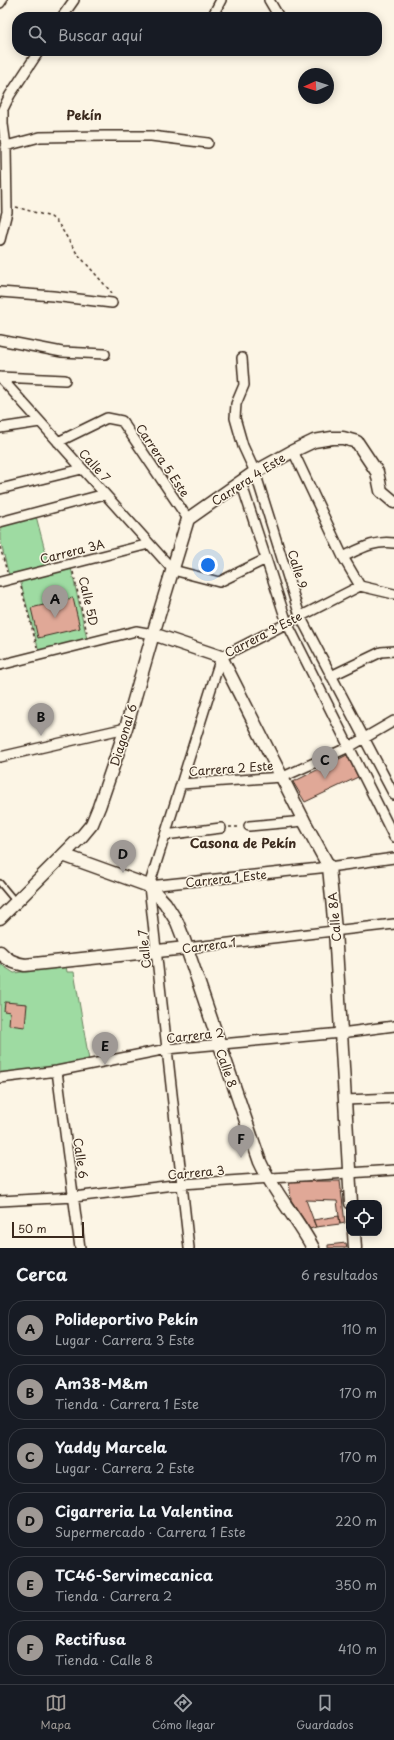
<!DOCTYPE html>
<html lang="es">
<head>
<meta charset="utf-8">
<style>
	:root { --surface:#171b24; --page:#20242c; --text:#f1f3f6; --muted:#9ea1a6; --line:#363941; --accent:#9f9995 }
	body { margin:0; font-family:"Playpen Sans",sans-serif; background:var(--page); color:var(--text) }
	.controls { position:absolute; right:12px; bottom:12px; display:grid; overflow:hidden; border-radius:8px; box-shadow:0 2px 10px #0003 }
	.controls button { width:36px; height:36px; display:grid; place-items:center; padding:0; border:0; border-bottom:1px solid var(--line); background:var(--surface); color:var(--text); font:20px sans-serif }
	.compass { position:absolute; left:298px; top:68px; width:36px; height:36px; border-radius:50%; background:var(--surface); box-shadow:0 2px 10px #0003; rotate:267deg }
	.scale { position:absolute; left:12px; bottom:10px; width:72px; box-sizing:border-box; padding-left:4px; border:2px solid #3b2a1e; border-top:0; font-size:11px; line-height:14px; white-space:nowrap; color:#3b2a1e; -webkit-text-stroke:3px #fcf5e5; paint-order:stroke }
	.you { position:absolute; left:208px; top:565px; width:14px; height:14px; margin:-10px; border:3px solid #fff; border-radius:50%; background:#1a73e8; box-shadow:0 0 0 6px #1a73e833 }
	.badge { display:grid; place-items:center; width:26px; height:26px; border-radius:50%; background:var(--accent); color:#111; font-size:13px; font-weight:700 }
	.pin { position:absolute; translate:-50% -33px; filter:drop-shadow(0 1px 2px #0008) }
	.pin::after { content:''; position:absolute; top:21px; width:14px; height:12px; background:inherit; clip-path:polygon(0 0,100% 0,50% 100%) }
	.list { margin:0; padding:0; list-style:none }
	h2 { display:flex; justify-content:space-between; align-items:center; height:52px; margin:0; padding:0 16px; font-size:17px }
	h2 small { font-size:13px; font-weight:400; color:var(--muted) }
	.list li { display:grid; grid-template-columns:26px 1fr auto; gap:12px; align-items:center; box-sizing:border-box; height:56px; margin:0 8px 8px; padding:0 8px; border:1px solid var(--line); border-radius:16px }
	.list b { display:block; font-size:15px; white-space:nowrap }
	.list p { margin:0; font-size:13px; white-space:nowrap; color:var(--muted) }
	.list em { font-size:13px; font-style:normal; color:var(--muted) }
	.icon { flex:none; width:22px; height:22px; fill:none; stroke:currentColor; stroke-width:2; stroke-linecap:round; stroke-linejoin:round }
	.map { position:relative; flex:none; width:394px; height:1248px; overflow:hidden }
	.search { position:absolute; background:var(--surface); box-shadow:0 2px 10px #0003; left:12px; right:12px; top:12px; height:44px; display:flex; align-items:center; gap:10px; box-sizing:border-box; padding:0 14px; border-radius:16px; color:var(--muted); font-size:15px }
	.sheet { height:436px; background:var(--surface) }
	nav { display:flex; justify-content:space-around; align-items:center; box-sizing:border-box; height:56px; border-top:1px solid var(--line); background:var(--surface); font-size:11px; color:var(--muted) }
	nav a { display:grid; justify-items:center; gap:2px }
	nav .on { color:var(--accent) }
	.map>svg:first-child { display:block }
	.green { fill:#9edba2; stroke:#6c8260 }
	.building { fill:#e0a897; stroke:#3b2a1e }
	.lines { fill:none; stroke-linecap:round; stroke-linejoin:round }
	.lane-casing { stroke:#3b2a1e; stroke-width:8 }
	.street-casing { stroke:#3b2a1e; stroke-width:12 }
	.secondary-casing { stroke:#3b2a1e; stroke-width:15 }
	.path { stroke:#3b2a1e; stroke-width:1.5; stroke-dasharray:3 3; stroke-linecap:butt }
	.lane { stroke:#fcf5e5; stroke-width:4.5 }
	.street { stroke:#fcf5e5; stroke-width:9 }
	.secondary { stroke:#fcf5e5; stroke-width:12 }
	.labels { text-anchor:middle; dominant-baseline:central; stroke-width:3; stroke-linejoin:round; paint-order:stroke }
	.street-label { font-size:12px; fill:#3b2a1e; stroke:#fcf5e5 }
	.neighbourhood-label { font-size:13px; font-weight:bold; fill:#3b2a1e; stroke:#fcf5e5 }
</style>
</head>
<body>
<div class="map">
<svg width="394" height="1248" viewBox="0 0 394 1248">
	<rect width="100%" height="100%" fill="#fcf5e5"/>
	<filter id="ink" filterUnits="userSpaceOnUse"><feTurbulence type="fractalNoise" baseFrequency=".025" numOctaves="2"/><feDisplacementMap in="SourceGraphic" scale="8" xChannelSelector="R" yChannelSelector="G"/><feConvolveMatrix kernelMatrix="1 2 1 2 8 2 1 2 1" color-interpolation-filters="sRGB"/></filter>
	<g filter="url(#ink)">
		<path class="green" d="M 36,516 L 49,566 L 9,576 L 0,539 L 0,526 Z
			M 71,568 L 87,639 L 39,651 L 20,580 Z
			M 0,964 L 14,973 L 66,966 L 67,972 L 74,972 L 89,1060 L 56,1067 L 0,1074 Z"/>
		<path class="building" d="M 73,598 L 80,628 L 38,638 L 31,608 Z
			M 347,755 L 358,777 L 305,802 L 293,782 Z
			M 5,1002 L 27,1004 L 25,1027 L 9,1025 L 10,1012 L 4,1011 Z
			M 289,1181 L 340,1181 L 345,1223 L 340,1224 L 337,1201 L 306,1200 L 316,1227 L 310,1229 L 291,1200 Z
			M 339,1216 L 340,1224 L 316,1227 L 313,1220 Z
			M 346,1243 L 347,1248 L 328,1248 L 328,1245 Z"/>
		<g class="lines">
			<defs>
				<path id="lane" d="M 0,883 L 15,901"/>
				<path id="street" d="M 269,0 L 279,17
					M 0,3 L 2,0
					M 62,17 L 74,0
					M 212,17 L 221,0
					M 6,146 L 40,137 L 104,136 L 151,136 L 208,143
					M 0,240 L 7,212 L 6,146 L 3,124 L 3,109 L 10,95 L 39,51
					M 0,292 L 53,296 L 112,303
					M 0,340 L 62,352 L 105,354
					M 242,358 L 244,385 L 236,404 L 235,418 L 243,446 L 255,472 L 300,616 L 394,795
					M 0,377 L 173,570 L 219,582 L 266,559
					M 0,377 L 65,380
					M 0,428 L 40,422
					M 58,442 L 107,418 L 122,421 L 188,519
					M 293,451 L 343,557 L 360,586 L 394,594
					M 241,482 L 287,623 L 394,837
					M 0,489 L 82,469
					M 0,522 L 105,494
					M 343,557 C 360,549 374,540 394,543
					M 0,582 L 149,544
					M 0,665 L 136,631 L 153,634
					M 331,676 L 381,652 L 394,651
					M 0,757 L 126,728
					M 181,784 L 283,777 L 349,747 L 394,721
					M 249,826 L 304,821
					M 165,835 L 221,828
					M 149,886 L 329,867 L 394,858
					M 186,948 L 394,924
					M 57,1071 L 80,1248
					M 0,1078 L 57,1071 L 167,1049 L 341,1033 L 394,1026
					M 345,1100 L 394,1098
					M 0,1201 L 74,1197 L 182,1184 L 394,1170
					M 189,1248 L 149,886 L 221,657 L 360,586"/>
				<path id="secondary" d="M 153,634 L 221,657 L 304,821 L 329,867 L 335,930 L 351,1203
					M 63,855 L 149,886 L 165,903 L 177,922 L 184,940 L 260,1162 C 274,1193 297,1218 313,1248
					M 0,918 L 82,836 L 92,824 L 99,807 L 126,728 L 153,634 L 188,519 L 255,472 L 293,451 L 314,441 L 332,438 L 343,438 L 357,442 L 377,472 L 381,491 L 394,502
					M 0,952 C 7,960 14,963 25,965 L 186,948
					M 354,1233 L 355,1248"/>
			</defs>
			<use href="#lane" class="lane-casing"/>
			<use href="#street" class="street-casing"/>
			<use href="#secondary" class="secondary-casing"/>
			<path class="path" d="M 16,207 L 51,217 L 58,223 L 76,252 L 112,293
				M 0,547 L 7,572
				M 73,572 L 87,633
				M 21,587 L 37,647
				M 229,827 L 239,827"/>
			<use href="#lane" class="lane"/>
			<use href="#street" class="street"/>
			<use href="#secondary" class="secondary"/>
		</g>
	</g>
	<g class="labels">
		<g class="street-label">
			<text transform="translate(163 460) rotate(56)">Carrera 5 Este</text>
			<text transform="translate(95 465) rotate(48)">Calle 7</text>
			<text transform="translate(248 479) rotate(-33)">Carrera 4 Este</text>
			<text transform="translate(72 551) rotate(-14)">Carrera 3A</text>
			<text transform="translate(298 569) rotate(73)">Calle 9</text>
			<text transform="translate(89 601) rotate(77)">Calle 5D</text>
			<text transform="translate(263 634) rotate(-27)">Carrera 3 Este</text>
			<text transform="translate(123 735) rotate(-73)">Diagonal 6</text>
			<text transform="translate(231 768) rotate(-4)">Carrera 2 Este</text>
			<text transform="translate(226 878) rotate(-6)">Carrera 1 Este</text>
			<text transform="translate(334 917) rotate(-95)">Calle 8A</text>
			<text transform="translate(209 945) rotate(-7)">Carrera 1</text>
			<text transform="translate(144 949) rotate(-96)">Calle 7</text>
			<text transform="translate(195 1035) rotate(-6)">Carrera 2</text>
			<text transform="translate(227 1068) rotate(71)">Calle 8</text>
			<text transform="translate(81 1158) rotate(82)">Calle 6</text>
			<text transform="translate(196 1172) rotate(-5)">Carrera 3</text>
		</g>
		<g class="neighbourhood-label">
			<text x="84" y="114">Pekín</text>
			<text x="243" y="842">Casona de Pekín</text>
		</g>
	</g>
</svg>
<div class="controls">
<button><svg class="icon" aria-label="locate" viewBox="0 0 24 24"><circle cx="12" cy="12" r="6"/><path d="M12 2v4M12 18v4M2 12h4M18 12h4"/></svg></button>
</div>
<svg class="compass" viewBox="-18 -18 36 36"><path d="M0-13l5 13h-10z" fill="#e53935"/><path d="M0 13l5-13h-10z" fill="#9ea1a6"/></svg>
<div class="scale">50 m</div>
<div class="you"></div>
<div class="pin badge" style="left:55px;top:618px">A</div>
<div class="pin badge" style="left:41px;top:736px">B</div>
<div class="pin badge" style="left:325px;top:779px">C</div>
<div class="pin badge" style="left:123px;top:873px">D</div>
<div class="pin badge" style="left:105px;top:1065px">E</div>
<div class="pin badge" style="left:241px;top:1158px">F</div>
<div class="search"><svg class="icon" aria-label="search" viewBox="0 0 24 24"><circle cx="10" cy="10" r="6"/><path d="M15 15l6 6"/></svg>Buscar aquí</div>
</div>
<section class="sheet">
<h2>Cerca<small>6 resultados</small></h2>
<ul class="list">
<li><span class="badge">A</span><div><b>Polideportivo Pekín</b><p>Lugar · Carrera 3 Este</p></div><em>110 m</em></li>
<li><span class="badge">B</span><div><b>Am38-M&amp;m</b><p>Tienda · Carrera 1 Este</p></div><em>170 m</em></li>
<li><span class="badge">C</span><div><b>Yaddy Marcela</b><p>Lugar · Carrera 2 Este</p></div><em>170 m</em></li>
<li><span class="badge">D</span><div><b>Cigarreria La Valentina</b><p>Supermercado · Carrera 1 Este</p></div><em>220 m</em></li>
<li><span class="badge">E</span><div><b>TC46-Servimecanica</b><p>Tienda · Carrera 2</p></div><em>350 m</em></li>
<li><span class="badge">F</span><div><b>Rectifusa</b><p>Tienda · Calle 8</p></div><em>410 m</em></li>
</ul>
</section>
<nav>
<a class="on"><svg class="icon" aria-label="map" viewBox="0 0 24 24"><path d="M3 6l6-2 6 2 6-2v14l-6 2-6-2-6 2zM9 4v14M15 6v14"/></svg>Mapa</a>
<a><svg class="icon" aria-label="directions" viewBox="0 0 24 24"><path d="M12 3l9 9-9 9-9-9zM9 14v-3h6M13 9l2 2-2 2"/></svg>Cómo llegar</a>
<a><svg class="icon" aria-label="saved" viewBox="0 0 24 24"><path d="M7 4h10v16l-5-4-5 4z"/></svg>Guardados</a>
</nav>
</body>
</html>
